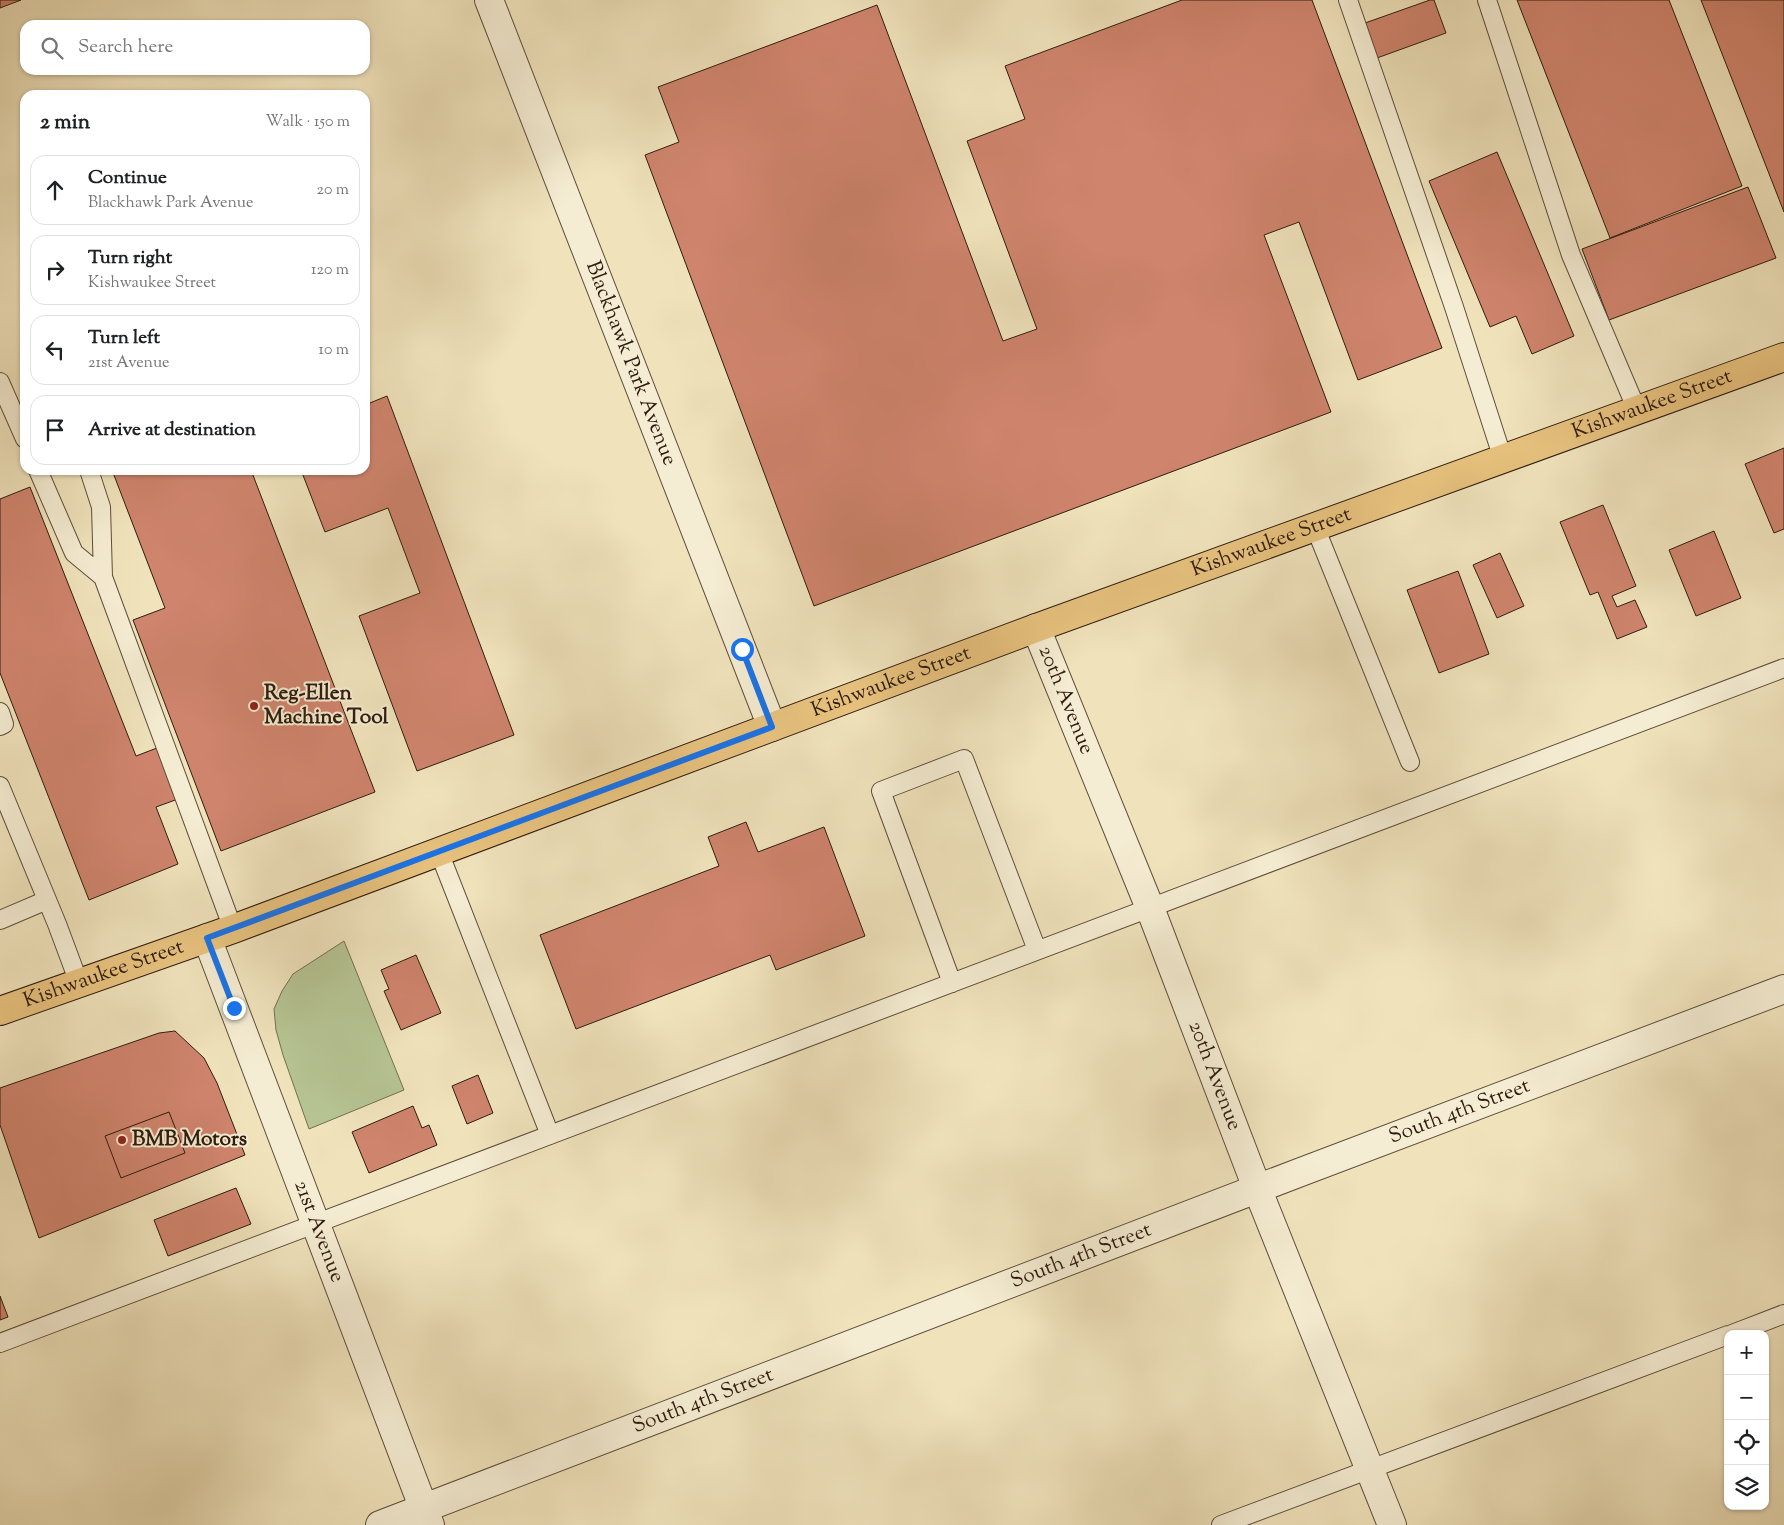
<!DOCTYPE html>
<html lang="en">
<head>
<meta charset="utf-8">
<style>
	:root { --surface:#fff; --page:#f2f2f2; --text:#202124; --muted:#757577; --line:#e0e0e0 }
	body { margin:0; font-family:"Sorts Mill Goudy",serif; background:var(--page); color:var(--text) }
	.controls { position:absolute; right:15px; bottom:15px; display:grid; overflow:hidden; border-radius:10px; box-shadow:0 1px 4px #0004 }
	.controls button { width:45px; height:45px; display:grid; place-items:center; padding:0; border:0; border-bottom:1px solid var(--line); background:var(--surface); color:var(--text); font:25px sans-serif }
	.stop { position:absolute; width:15px; height:15px; margin:-11px; border:4px solid #1a73e8; border-radius:50%; background:#fff }
	.stop.end { background:#1a73e8; border-color:#fff; box-shadow:0 1px 5px #0008 }
	.list { margin:0; padding:0; list-style:none }
	h2 { display:flex; justify-content:space-between; align-items:center; height:65px; margin:0; padding:0 20px; font-size:21px }
	h2 small { font-size:16px; font-weight:400; color:var(--muted) }
	.list li { display:grid; grid-template-columns:32px 1fr auto; gap:15px; align-items:center; box-sizing:border-box; height:70px; margin:0 10px 10px; padding:0 10px; border:1px solid var(--line); border-radius:15px }
	.list b { display:block; font-size:19px; white-space:nowrap }
	.list p { margin:0; font-size:16px; white-space:nowrap; color:var(--muted) }
	.list em { font-size:16px; font-style:normal; color:var(--muted) }
	.icon { flex:none; width:28px; height:28px; fill:none; stroke:currentColor; stroke-width:2; stroke-linecap:round; stroke-linejoin:round }
	.map { position:relative; flex:none; width:1784px; height:1525px; overflow:hidden }
	.search { position:absolute; background:var(--surface); box-shadow:0 1px 4px #0004; left:20px; top:20px; width:350px; height:55px; display:flex; align-items:center; gap:12px; box-sizing:border-box; padding:0 18px; border-radius:15px; color:var(--muted); font-size:19px }
	.panel { position:absolute; background:var(--surface); box-shadow:0 1px 4px #0004; left:20px; top:90px; width:350px; height:385px; border-radius:15px }
	.map>svg:first-child { display:block }
	.green { fill:#b6c493; stroke:#727051 }
	.building { fill:#cf846d; stroke:#2e1c0f }
	.lines { fill:none; stroke-linecap:round; stroke-linejoin:round }
	.lane-casing { stroke:#5e4e3a; stroke-width:20 }
	.street-casing { stroke:#5e4e3a; stroke-width:30 }
	.primary-casing { stroke:#2e1c0f; stroke-width:30 }
	.lane { stroke:#f5edd3; stroke-width:18 }
	.street { stroke:#f5edd3; stroke-width:28 }
	.primary { stroke:#e8c27e; stroke-width:28 }
	.route { stroke:#1a73e8; stroke-width:6 }
	.poi-dot { fill:#8f2418; stroke:#f5edd3; stroke-width:2 }
	.labels { text-anchor:middle; dominant-baseline:central; stroke-width:4; stroke-linejoin:round; paint-order:stroke }
	.street-label { font-size:21px; fill:#2e1c0f; stroke:#f5edd3 }
	.poi-label { font-size:21px; font-weight:bold; fill:#2e1c0f; stroke:#f5edd3; text-anchor:start }
</style>
</head>
<body>
<div class="map">
<svg width="1784" height="1525" viewBox="0 0 1784 1525">
	<rect width="100%" height="100%" fill="#f0e3bc"/>
	<filter id="stains"><feTurbulence type="fractalNoise" baseFrequency=".004" numOctaves="4"/><feColorMatrix values="0 0 0 0 .2 0 0 0 0 .09 0 0 0 0 .02 0 0 0 .5 -.17"/></filter>
	<radialGradient id="worn" r=".72"><stop offset=".6" stop-color="#630" stop-opacity="0"/><stop offset="1" stop-color="#630" stop-opacity=".3"/></radialGradient>
	<path class="green" d="M 344,941 L 404,1090 L 309,1129 L 283,1055 L 276,1030 L 274,1009 L 282,991 L 293,974 Z"/>
	<path class="building" d="M 0,0 L 21,0 L 0,8 Z
		M 1182,0 L 1312,0 L 1442,348 L 1358,380 L 1299,222 L 1264,235 L 1331,412 L 814,606 L 645,155 L 679,142 L 658,87 L 877,5 L 1003,341 L 1037,329 L 967,141 L 1025,119 L 1005,66 Z
		M 1430,0 L 1434,0 L 1446,33 L 1377,58 L 1365,23 Z
		M 1517,0 L 1669,0 L 1742,186 L 1610,238 Z
		M 1701,0 L 1784,0 L 1784,212 Z
		M 1497,152 L 1574,336 L 1532,354 L 1516,316 L 1490,327 L 1429,181 Z
		M 1748,187 L 1776,258 L 1609,320 L 1582,249 Z
		M 387,396 L 514,735 L 417,771 L 359,616 L 420,593 L 388,508 L 325,532 L 301,470 L 365,470 L 365,405 Z
		M 1784,448 L 1784,529 L 1774,533 L 1745,464 Z
		M 112,470 L 251,470 L 375,792 L 221,851 L 133,620 L 165,608 Z
		M 30,487 L 136,756 L 157,748 L 178,799 L 156,807 L 178,864 L 89,900 L 0,673 L 0,499 Z
		M 1603,505 L 1636,586 L 1612,596 L 1617,607 L 1635,600 L 1647,627 L 1617,639 L 1598,592 L 1590,595 L 1560,522 Z
		M 1714,531 L 1741,598 L 1696,616 L 1669,550 Z
		M 1500,553 L 1524,606 L 1497,618 L 1473,565 Z
		M 1458,571 L 1489,654 L 1439,673 L 1407,590 Z
		M 746,822 L 758,852 L 824,827 L 865,936 L 776,970 L 770,955 L 576,1029 L 540,935 L 719,866 L 708,837 Z
		M 416,955 L 441,1013 L 401,1030 L 384,991 L 389,989 L 381,970 Z
		M 175,1031 L 204,1058 L 217,1083 L 245,1155 L 39,1238 L 0,1125 L 0,1088 L 159,1033 Z
		M 478,1075 L 493,1113 L 467,1124 L 452,1086 Z
		M 413,1106 L 422,1128 L 429,1125 L 437,1145 L 369,1173 L 352,1132 Z
		M 169,1112 L 185,1153 L 121,1178 L 105,1136 Z
		M 236,1188 L 251,1224 L 168,1256 L 154,1220 Z
		M 0,1296 L 8,1317 L 0,1320 Z"/>
	<g class="lines">
		<defs>
			<path id="lane" d="M 1348,0 L 1454,307 L 1503,459
				M 1487,0 L 1571,255 L 1637,410
				M 0,382 L 25,439
				M 38,470 L 74,553 L 103,577
				M 89,470 L 101,507 L 103,577 L 233,929
				M 1315,527 L 1410,762
				M 0,712 L 4,724 L 0,726
				M 0,786 L 57,924 L 79,983
				M 439,852 L 550,1135
				M 0,920 L 47,900
				M 952,983 L 881,791 L 964,759 L 1037,950
				M 1732,1334 L 1784,1314
				M 0,1343 L 1784,668
				M 1221,1525 L 1728,1335"/>
			<g id="street">
				<path id="s1" d="M 489,0 L 772,727"/>
				<path id="s2" d="M 1036,628 L 1150,908 L 1257,1188 L 1392,1525"/>
				<path id="s3" d="M 207,938 L 430,1525"/>
				<path id="s4" d="M 380,1525 L 1301,1172 L 1784,989"/>
			</g>
			<g id="primary">
				<path id="s5" d="M 0,1011 L 233,929 L 1036,628 L 1784,357"/>
			</g>
		</defs>
		<use href="#lane" class="lane-casing"/>
		<use href="#street" class="street-casing"/>
		<use href="#primary" class="primary-casing"/>
		<use href="#lane" class="lane"/>
		<use href="#street" class="street"/>
		<use href="#primary" class="primary"/>
	</g>
	<g class="lines">
		<path class="route" d="M 234,1008 L 207,938 L 772,727 L 742,649"/>
	</g>
	<g class="poi-dot">
		<circle cx="254" cy="706" r="5"/>
		<circle cx="122" cy="1140" r="5"/>
	</g>
	<g class="labels">
		<g class="street-label">
			<text stroke="none"><textPath href="#s1" startOffset="390">Blackhawk Park Avenue</textPath></text>
			<text stroke="none"><textPath href="#s5" startOffset="1760">Kishwaukee Street</textPath></text>
			<text stroke="none"><textPath href="#s5" startOffset="1355">Kishwaukee Street</textPath></text>
			<text stroke="none"><textPath href="#s5" startOffset="950">Kishwaukee Street</textPath></text>
			<text stroke="none"><textPath href="#s2" startOffset="78">20th Avenue</textPath></text>
			<text stroke="none"><textPath href="#s5" startOffset="110">Kishwaukee Street</textPath></text>
			<text stroke="none"><textPath href="#s2" startOffset="482">20th Avenue</textPath></text>
			<text stroke="none"><textPath href="#s4" startOffset="1156">South 4th Street</textPath></text>
			<text stroke="none"><textPath href="#s3" startOffset="314">21st Avenue</textPath></text>
			<text stroke="none"><textPath href="#s4" startOffset="751">South 4th Street</textPath></text>
			<text stroke="none"><textPath href="#s4" startOffset="346">South 4th Street</textPath></text>
		</g>
		<g class="poi-label">
			<text x="264" y="694">Reg-Ellen<tspan x="264" dy="24">Machine Tool</tspan></text>
			<text x="132" y="1140">BMB Motors</text>
		</g>
	</g>
	<rect width="100%" height="100%" filter="url(#stains)"/>
	<rect width="100%" height="100%" fill="url(#worn)"/>
</svg>
<div class="controls">
<button>+</button>
<button>−</button>
<button><svg class="icon" aria-label="locate" viewBox="0 0 24 24"><circle cx="12" cy="12" r="6"/><path d="M12 2v4M12 18v4M2 12h4M18 12h4"/></svg></button>
<button><svg class="icon" aria-label="layers" viewBox="0 0 24 24"><path d="M12 4l9 5-9 5-9-5zM3 14l9 5 9-5"/></svg></button>
</div>
<div class="stop" style="left:742px;top:649px"></div>
<div class="stop end" style="left:234px;top:1008px"></div>
<div class="search"><svg class="icon" aria-label="search" viewBox="0 0 24 24"><circle cx="10" cy="10" r="6"/><path d="M15 15l6 6"/></svg>Search here</div>
<section class="panel">
<h2>2 min<small>Walk · 150 m</small></h2>
<ul class="list">
<li><svg class="icon" aria-label="ahead" viewBox="0 0 24 24"><path d="M12 20V5M6 11l6-6 6 6"/></svg><div><b>Continue</b><p>Blackhawk Park Avenue</p></div><em>20 m</em></li>
<li><svg class="icon" aria-label="right" viewBox="0 0 24 24"><path d="M7 20v-9h11M14 6l5 5-5 5"/></svg><div><b>Turn right</b><p>Kishwaukee Street</p></div><em>120 m</em></li>
<li><svg class="icon" aria-label="left" viewBox="0 0 24 24"><path d="M17 20v-9H6M10 6l-5 5 5 5"/></svg><div><b>Turn left</b><p>21st Avenue</p></div><em>10 m</em></li>
<li><svg class="icon" aria-label="arrive" viewBox="0 0 24 24"><path d="M6 21V4h12l-3 4 3 4H6"/></svg><div><b>Arrive at destination</b></div></li>
</ul>
</section>
</div>
</body>
</html>
